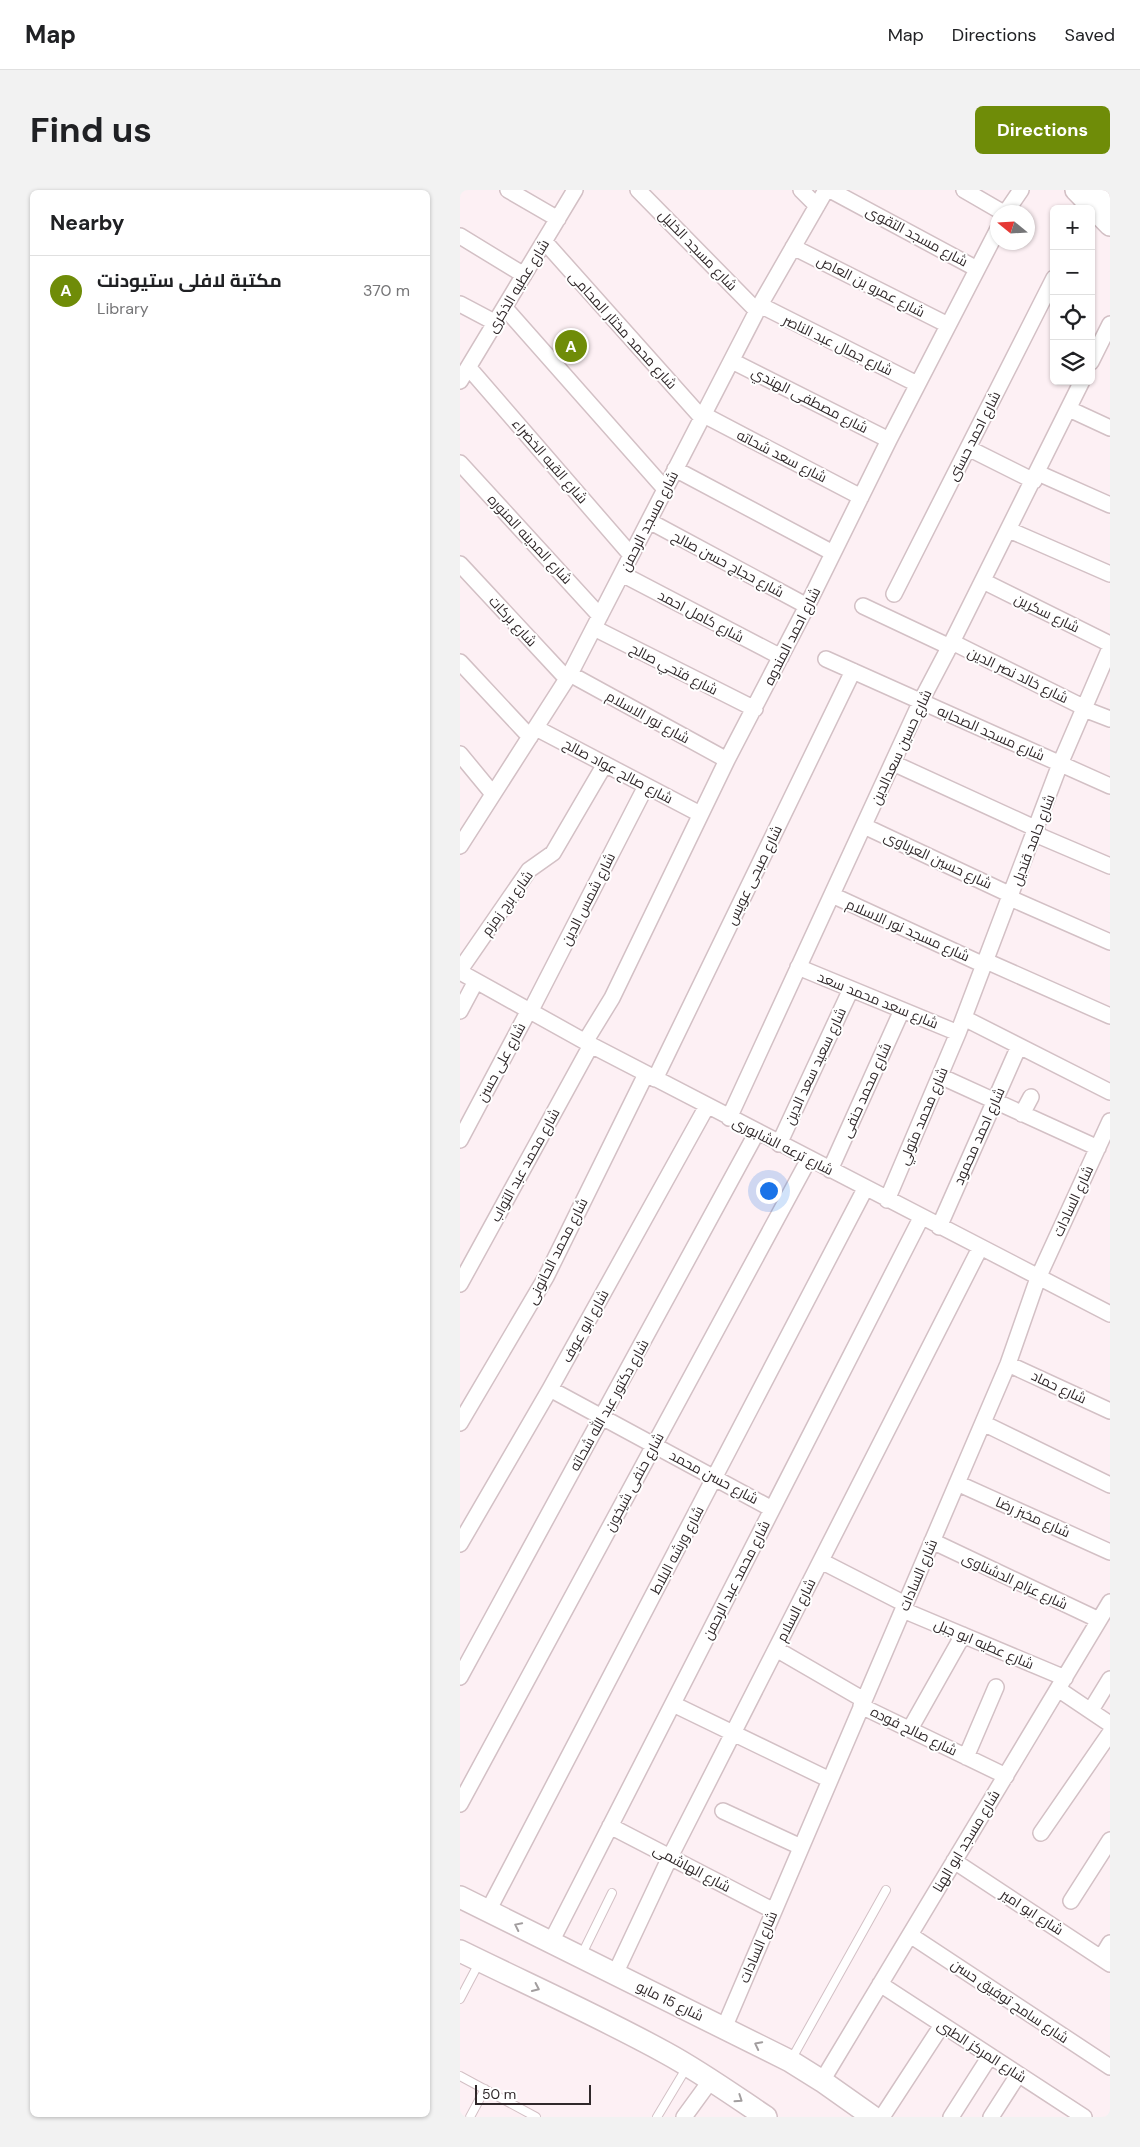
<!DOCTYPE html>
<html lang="en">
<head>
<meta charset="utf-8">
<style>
	:root { --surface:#fff; --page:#f2f2f2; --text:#202124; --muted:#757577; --line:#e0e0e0; --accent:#6f8c08 }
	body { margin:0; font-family:"DM Sans",Cairo,sans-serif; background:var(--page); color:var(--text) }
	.controls { position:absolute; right:15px; top:15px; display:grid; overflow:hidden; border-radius:8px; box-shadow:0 1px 4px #0004 }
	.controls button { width:45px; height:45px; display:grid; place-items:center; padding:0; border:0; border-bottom:1px solid var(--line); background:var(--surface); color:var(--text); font:25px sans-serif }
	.compass { position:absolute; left:530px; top:15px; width:45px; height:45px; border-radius:50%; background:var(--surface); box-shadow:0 1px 4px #0004; rotate:288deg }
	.scale { position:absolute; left:15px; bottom:12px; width:116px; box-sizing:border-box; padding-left:5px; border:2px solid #30282a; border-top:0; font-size:14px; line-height:18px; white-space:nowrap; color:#30282a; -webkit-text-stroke:4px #fff; paint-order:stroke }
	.you { position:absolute; left:308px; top:1000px; width:18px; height:18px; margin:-12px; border:4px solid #fff; border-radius:50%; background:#1a73e8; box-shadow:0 0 0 8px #1a73e833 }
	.badge { display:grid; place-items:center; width:32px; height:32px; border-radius:50%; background:var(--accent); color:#fff; font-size:16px; font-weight:700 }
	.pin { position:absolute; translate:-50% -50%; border:2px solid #fff; box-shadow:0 1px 5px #0006 }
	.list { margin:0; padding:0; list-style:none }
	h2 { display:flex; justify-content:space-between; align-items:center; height:65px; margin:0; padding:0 20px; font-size:21px }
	h2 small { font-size:16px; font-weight:400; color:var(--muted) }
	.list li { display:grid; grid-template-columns:32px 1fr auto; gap:15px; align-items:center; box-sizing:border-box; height:70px; padding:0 20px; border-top:1px solid var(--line) }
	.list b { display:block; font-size:19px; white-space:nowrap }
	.list p { margin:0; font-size:16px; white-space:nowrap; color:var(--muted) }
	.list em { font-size:16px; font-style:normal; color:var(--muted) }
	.icon { flex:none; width:28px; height:28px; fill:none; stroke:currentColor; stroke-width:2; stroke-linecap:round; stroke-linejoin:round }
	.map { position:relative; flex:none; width:650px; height:1927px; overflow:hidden; border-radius:8px }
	header { display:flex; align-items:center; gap:30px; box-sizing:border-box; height:70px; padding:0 25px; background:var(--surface); border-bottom:1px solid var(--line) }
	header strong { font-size:24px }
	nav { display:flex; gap:28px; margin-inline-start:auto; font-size:18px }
	.intro { display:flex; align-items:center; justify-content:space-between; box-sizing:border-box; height:120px; padding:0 30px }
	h1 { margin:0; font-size:35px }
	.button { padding:12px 22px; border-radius:8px; background:var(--accent); color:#fff; font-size:18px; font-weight:700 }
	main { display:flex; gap:30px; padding:0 30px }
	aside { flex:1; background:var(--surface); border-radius:8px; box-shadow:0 1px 4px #0004 }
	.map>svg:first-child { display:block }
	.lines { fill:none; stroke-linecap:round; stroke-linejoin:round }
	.lane-casing { stroke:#d3c0c5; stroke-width:10 }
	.street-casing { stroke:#d3c0c5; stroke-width:18 }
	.secondary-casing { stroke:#d3c0c5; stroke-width:24 }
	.lane { stroke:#fff; stroke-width:8 }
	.street { stroke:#fff; stroke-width:15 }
	.secondary { stroke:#fff; stroke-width:21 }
	.oneway { stroke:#a29e9f }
	.labels { text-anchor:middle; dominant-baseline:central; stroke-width:4; stroke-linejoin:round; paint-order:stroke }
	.street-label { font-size:14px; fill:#30282a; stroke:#fff }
</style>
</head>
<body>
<header>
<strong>Map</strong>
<nav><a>Map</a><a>Directions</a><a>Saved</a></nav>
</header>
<div class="intro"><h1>Find us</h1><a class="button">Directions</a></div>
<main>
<aside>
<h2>Nearby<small></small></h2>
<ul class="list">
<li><span class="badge">A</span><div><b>مكتبة لافلى ستيودنت</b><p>Library</p></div><em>370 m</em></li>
</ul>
</aside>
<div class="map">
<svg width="650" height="1927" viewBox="0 0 650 1927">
	<rect width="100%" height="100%" fill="#fdf0f4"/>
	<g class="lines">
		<defs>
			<path id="lane" d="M 121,1766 L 152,1703
				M 0,1809 L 19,1773
				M 331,1870 L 426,1700
				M 0,1886 L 76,1927
				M 10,1927 L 25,1899
				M 197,1927 L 227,1877"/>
			<path id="street" d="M 48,0 L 98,29
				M 178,0 L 297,121
				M 341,0 L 357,16
				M 370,0 L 517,79
				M 504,0 L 542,22
				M 546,22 L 561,0
				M 0,46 L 64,85
				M 85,52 L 242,228
				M 333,57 L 488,135
				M 0,114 L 36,133
				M 300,115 L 457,194
				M 45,118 L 205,299
				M 272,171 L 429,250
				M 631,172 L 650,134
				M 9,178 L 171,365
				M 0,191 L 115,0
				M 609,219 L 650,238
				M 244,225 L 401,307
				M 508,258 L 574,291
				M 0,273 L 140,426
				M 215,279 L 373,363
				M 578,283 L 650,315
				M 189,331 L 347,416
				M 549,340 L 650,384
				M 0,374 L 107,489
				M 162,384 L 321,467
				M 523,391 L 650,454
				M 434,404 L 594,88
				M 403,416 L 490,457
				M 134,438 L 295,519
				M 492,452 L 625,518
				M 366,469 L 650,596
				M 0,472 L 70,547
				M 110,484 L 267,570
				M 624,519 L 650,529
				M 76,538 L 240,624
				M 0,564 L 33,604
				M 433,573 L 577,639
				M 404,636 L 551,705
				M 575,644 L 650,676
				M 0,656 L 110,484 L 300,115 L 366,0
				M 372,705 L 524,775
				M 550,708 L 650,752
				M 526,771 L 650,826
				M 338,777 L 498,843
				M 0,780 L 69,680 L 93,663 L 145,574
				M 0,782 L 131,855 L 650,1124
				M 0,821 L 16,791
				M 70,822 L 186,596
				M 504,828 L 650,902
				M 125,852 L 152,808 L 267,570 L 347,416 L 429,250 L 538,39
				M 480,886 L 638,958
				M 195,889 L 393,481
				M 562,924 L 571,907
				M 269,928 L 461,511 L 492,452 L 622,191
				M 0,950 L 68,822
				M 319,954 L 391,799
				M 370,980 L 442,820
				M 427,1010 L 498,843 L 600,574 L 650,458
				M 479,1037 L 559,856
				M 0,1094 L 131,855
				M 548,1174 L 650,1221
				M 90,1199 L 312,1319
				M 0,1233 L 86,1087 L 186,884
				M 523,1233 L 650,1295
				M 497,1293 L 650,1362
				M 472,1351 L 639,1430
				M 0,1354 L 90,1199 L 247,916
				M 361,1371 L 445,1414
				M 443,1420 L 605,1488
				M 316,1459 L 404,1510
				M 0,1487 L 297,942
				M 598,1499 L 650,1534
				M 213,1514 L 370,1590
				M 401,1516 L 546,1586
				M 631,1520 L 650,1489
				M 450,1539 L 503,1445
				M 506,1567 L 536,1497
				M 0,1614 L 349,969
				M 263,1621 L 341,1657
				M 150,1636 L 314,1721
				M 581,1643 L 650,1543
				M 494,1671 L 650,1774
				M 611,1711 L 650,1650
				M 28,1721 L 405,999
				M 450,1745 L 650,1877
				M 91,1752 L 461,1028
				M 641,1768 L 650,1753
				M 155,1784 L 210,1667 L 520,1058
				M 420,1794 L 624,1927
				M 264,1838 L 548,1174 L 578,1088 L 650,931
				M 362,1891 L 650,1412
				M 224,1927 L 251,1890
				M 422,1927 L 482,1835
				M 491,1927 L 530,1866
				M 531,1927 L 558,1885"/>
			<path id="secondary" d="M 616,0 L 650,35
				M 639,0 L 650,11
				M 0,1707 L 330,1871 L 362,1891 L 413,1927
				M 0,1761 C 69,1795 139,1826 206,1863 C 241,1882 273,1905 306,1927"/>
		</defs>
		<use href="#lane" class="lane-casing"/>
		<use href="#street" class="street-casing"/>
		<use href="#secondary" class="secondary-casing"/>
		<use href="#lane" class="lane"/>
		<use href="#street" class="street"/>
		<use href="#secondary" class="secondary"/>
	</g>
	<defs><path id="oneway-chevron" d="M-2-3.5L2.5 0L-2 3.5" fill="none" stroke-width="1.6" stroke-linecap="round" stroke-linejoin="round" transform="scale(1.25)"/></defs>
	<g class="oneway">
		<use href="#oneway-chevron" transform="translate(58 1736) rotate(-154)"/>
		<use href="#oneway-chevron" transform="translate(76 1798) rotate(25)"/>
		<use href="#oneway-chevron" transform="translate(298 1855) rotate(-153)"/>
		<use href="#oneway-chevron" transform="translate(279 1909) rotate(34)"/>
	</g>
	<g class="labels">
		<g class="street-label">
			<text transform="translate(457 46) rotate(28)">شارع مسجد التقوى</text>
			<text transform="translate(238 60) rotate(46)">شارع مسجد الخليل</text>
			<text transform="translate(58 96) rotate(-59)">شارع عطيه الذكرى</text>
			<text transform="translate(411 96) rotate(27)">شارع عمرو بن العاص</text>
			<text transform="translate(163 140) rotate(48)">شارع محمد مختار المحامى</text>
			<text transform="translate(378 155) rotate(26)">شارع جمال عبد الناصر</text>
			<text transform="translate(350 210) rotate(27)">شارع مصطفى الهندي</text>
			<text transform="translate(514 246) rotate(-63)">شارع احمد حسنى</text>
			<text transform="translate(322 266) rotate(27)">شارع سعد شحاته</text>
			<text transform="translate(90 271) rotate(49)">شارع القبه الخضراء</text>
			<text transform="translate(189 331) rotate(-63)">شارع مسجد الرحمن</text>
			<text transform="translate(70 349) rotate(47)">شارع المدينه المنوره</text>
			<text transform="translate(268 374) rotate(28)">شارع حجاج حسن صالح</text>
			<text transform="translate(587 423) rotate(26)">شارع سكرين</text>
			<text transform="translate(241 426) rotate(28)">شارع كامل احمد</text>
			<text transform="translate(53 431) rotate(47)">شارع بركات</text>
			<text transform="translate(332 446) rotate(-63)">شارع احمد المندوه</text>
			<text transform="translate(214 479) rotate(27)">شارع فتحي صالح</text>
			<text transform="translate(558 485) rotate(26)">شارع خالد نصر الدين</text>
			<text transform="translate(188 527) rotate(29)">شارع نور الاسلام</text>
			<text transform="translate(531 543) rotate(24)">شارع مسجد الصحابه</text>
			<text transform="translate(441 557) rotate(-65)">شارع حسين سعدالدين</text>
			<text transform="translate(158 581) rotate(28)">شارع صالح عواد صالح</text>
			<text transform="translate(573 650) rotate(-69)">شارع حامد قنديل</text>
			<text transform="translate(478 670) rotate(25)">شارع حسين العرباوى</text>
			<text transform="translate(294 685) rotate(-64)">شارع صبحى عويس</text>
			<text transform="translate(128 709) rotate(-63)">شارع شمس الدين</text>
			<text transform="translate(47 713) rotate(-54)">شارع برج زمزم</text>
			<text transform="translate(448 740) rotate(24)">شارع مسجد نور الاسلام</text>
			<text transform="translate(418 810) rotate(22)">شارع سعد محمد سعد</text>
			<text transform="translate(41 872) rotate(-62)">شارع على حسن</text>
			<text transform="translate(355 876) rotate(-65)">شارع سعيد سعد الدين</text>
			<text transform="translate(406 900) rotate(-66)">شارع محمد حنفى</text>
			<text transform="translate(463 926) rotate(-67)">شارع محمد متولي</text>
			<text transform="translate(519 946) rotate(-66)">شارع احمد محمود</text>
			<text transform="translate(323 956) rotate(27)">شارع ترعه الشابورى</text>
			<text transform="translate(65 975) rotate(-61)">شارع محمد عبد التواب</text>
			<text transform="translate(613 1011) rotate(-65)">شارع السادات</text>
			<text transform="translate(97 1061) rotate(-63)">شارع محمد الحانونى</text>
			<text transform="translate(125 1136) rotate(-61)">شارع ابو عوف</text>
			<text transform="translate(599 1197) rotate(25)">شارع حماد</text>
			<text transform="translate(149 1215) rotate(-61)">شارع دكتور عبد الله شحاته</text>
			<text transform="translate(254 1287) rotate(28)">شارع حسن محمد</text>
			<text transform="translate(174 1292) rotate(-62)">شارع حنفى شيخون</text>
			<text transform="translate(573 1327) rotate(24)">شارع مخبز رضا</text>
			<text transform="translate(217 1360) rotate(-62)">شارع ورشه البلاط</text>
			<text transform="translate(458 1385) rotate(-67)">شارع السادات</text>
			<text transform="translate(276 1390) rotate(-63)">شارع محمد عبد الرحمن</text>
			<text transform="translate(555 1391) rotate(25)">شارع عزام الدشناوى</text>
			<text transform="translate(336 1420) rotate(-63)">شارع السلام</text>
			<text transform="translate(524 1454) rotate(23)">شارع عطيه ابو جبل</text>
			<text transform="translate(454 1541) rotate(26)">شارع صالح فوده</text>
			<text transform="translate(506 1651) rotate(-59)">شارع مسجد ابو الهنا</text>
			<text transform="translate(232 1678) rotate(28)">شارع الهاشمى</text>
			<text transform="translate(572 1722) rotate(33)">شارع ابو امير</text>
			<text transform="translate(298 1757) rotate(-67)">شارع السادات</text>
			<text transform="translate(210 1811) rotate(26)">شارع 15 مايو</text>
			<text transform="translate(550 1811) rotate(34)">شارع سامح توفيق حسن</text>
			<text transform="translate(522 1861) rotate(33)">شارع المركز الطبى</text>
		</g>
	</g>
</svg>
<div class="controls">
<button>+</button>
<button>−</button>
<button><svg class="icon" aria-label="locate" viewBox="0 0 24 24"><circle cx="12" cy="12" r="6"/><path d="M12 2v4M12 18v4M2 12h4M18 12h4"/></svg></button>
<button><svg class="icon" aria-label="layers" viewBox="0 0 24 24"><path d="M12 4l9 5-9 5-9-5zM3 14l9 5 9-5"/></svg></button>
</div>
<svg class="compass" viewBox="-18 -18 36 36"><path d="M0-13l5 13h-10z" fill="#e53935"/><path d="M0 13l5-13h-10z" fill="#757577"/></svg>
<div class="scale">50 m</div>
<div class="you"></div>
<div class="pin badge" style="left:111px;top:156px">A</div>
</div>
</main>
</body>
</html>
